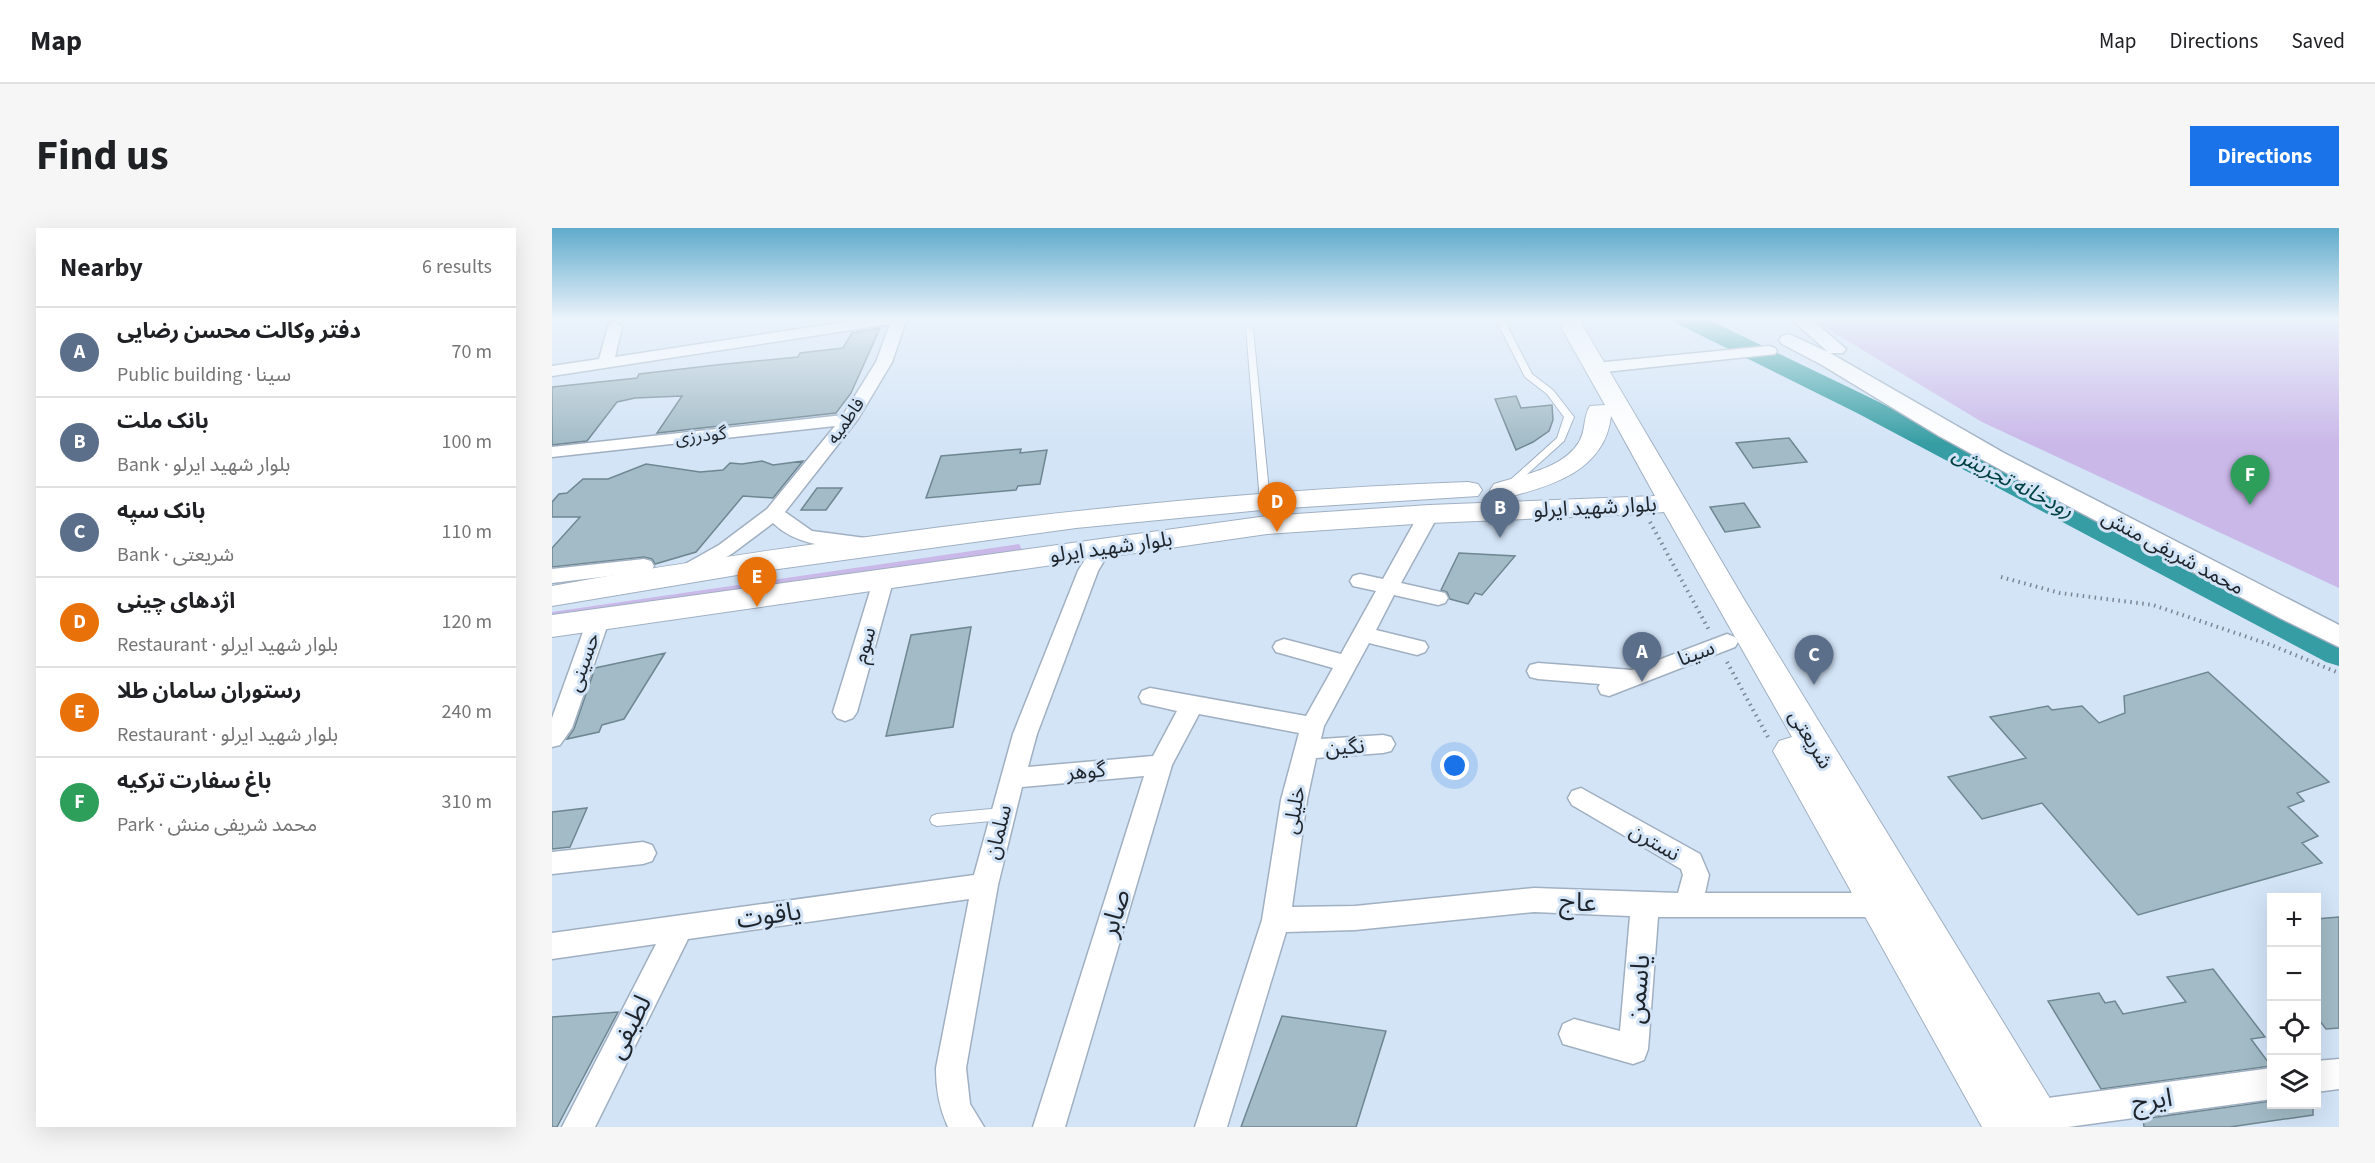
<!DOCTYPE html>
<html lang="en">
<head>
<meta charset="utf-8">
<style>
	:root { --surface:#fff; --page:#f6f6f6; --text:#202124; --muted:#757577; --line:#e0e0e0; --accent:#1a73e8 }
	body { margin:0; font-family:"Source Sans 3","Noto Sans Arabic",sans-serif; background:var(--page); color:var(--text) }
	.controls { position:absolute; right:18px; bottom:18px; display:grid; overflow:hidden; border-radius:0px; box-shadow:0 6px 24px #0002 }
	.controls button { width:54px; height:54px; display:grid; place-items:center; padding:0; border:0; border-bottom:2px solid var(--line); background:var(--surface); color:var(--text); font:30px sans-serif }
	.you { position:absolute; left:903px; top:538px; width:21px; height:21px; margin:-15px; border:4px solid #fff; border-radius:50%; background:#1a73e8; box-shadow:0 0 0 9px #1a73e833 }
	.badge { display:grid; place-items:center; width:39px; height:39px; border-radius:50%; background:var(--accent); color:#fff; font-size:20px; font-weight:700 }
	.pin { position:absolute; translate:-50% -50px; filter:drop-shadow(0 2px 3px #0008) }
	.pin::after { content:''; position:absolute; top:32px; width:21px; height:18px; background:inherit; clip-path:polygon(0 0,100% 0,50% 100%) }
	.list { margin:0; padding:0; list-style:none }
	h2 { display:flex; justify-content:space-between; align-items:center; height:78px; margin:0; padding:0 24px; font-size:26px }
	h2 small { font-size:20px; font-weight:400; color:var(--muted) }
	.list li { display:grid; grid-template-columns:39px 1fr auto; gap:18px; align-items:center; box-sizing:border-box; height:90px; padding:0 24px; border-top:2px solid var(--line) }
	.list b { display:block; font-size:22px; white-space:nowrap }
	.list p { margin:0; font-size:20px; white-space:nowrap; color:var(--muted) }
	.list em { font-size:20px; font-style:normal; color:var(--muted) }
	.icon { flex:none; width:33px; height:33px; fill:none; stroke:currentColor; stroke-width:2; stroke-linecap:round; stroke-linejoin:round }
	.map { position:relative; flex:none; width:1787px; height:899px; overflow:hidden; border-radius:0px }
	header { display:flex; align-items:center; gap:36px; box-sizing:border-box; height:84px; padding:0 30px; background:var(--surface); border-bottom:2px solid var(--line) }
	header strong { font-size:28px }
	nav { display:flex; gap:33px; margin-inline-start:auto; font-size:21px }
	.intro { display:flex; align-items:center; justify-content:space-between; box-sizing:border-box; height:144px; padding:0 36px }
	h1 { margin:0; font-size:42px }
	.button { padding:15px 27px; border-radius:0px; background:var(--accent); color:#fff; font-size:21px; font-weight:700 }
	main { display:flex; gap:36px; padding:0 36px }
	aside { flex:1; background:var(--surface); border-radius:0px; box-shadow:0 6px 24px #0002 }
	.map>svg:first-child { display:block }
	.green { fill:#cab8e9 }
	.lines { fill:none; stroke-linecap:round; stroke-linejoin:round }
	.river { fill:#359da3; fill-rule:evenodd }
	.building { fill:#a2bbc6; stroke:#6f8791; stroke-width:1.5 }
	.service-casing { stroke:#a0b0c1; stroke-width:2 }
	.minor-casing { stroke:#a0b0c1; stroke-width:3 }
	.tertiary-casing { stroke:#a0b0c1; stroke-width:3 }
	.primary-casing { stroke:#a0b0c1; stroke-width:2 }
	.path { stroke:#7c8795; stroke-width:4; stroke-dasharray:1.5 4.5; stroke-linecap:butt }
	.service { fill:#fff; fill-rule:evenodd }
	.minor { fill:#fff; fill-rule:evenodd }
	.tertiary { fill:#fff; fill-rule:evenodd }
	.primary { fill:#fff; fill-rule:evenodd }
	.labels { text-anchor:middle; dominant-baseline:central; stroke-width:6; stroke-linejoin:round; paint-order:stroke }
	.far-street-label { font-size:18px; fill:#1f252c; stroke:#d3e4f7 }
	.street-label { font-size:21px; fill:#1f252c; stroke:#d3e4f7 }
	.water-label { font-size:22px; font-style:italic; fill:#004043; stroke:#d3e4f7 }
	.near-street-label { font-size:26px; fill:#1f252c; stroke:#d3e4f7 }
</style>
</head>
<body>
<header>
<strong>Map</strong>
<nav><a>Map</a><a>Directions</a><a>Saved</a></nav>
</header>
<div class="intro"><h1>Find us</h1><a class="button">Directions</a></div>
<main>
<aside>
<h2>Nearby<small>6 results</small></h2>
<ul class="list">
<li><span class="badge" style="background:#5c6f8a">A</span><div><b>دفتر وکالت محسن رضایی</b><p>Public building · سینا</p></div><em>70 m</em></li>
<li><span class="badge" style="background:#5c6f8a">B</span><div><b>بانک ملت</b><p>Bank · بلوار شهید ایرلو</p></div><em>100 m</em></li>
<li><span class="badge" style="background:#5c6f8a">C</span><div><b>بانک سپه</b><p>Bank · شریعتی</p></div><em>110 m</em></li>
<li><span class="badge" style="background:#e8710a">D</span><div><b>اژدهای چینی</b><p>Restaurant · بلوار شهید ایرلو</p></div><em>120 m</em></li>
<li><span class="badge" style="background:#e8710a">E</span><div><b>رستوران سامان طلا</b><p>Restaurant · بلوار شهید ایرلو</p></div><em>240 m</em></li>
<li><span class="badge" style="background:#2e9e5b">F</span><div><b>باغ سفارت ترکیه</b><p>Park · محمد شریفی منش</p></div><em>310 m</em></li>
</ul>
</aside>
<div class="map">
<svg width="1787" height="899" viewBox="0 0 1787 899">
	<rect width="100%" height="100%" fill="#d3e4f7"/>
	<path class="green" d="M 1264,90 L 1787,90 L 1787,360 L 1430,194 L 1271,98 Z
		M 467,316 L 471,323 L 0,390 L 0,384 Z"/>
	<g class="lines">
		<path class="river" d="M 1120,90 L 1153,90 L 1325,173 L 1787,408 L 1787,438 L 1774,434 L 1305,185 L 1124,95 Z"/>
	</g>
	<path class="building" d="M 328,100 L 299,165 L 284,185 L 105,205 L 130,168 L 83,170 L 65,174 L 35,213 L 0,217 L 0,159 L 85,150 L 87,146 L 164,137 L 246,129 L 248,125 L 291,120 L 300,105 Z
		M 964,168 L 969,180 L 1000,177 L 1001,192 L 997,203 L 981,214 L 964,222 L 943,171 Z
		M 1237,210 L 1255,234 L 1201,240 L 1184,215 Z
		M 469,221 L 468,225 L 495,222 L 488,256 L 466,258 L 464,262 L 374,270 L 389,228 Z
		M 210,233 L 221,237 L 251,233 L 221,270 L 191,268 L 144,324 L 103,336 L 100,331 L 92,329 L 0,339 L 0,320 L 28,289 L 0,289 L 0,274 L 7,266 L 15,265 L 31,251 L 56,251 L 94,236 L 148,244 L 171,242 L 178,235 L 190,236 Z
		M 265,260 L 290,260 L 274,282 L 249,282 Z
		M 1192,275 L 1208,299 L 1173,304 L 1158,279 Z
		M 907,325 L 963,328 L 930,367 L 923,365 L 916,376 L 898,371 L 895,364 L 889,362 Z
		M 419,399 L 401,499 L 334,508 L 359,407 Z
		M 113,425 L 72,491 L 50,497 L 47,504 L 15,511 L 22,501 L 43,440 Z
		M 1656,444 L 1777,554 L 1745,565 L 1752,573 L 1736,579 L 1766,608 L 1750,615 L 1770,635 L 1586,687 L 1490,575 L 1430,591 L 1396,549 L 1474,530 L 1438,489 L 1496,478 L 1500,482 L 1530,478 L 1547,495 L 1573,485 L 1572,468 Z
		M 35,580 L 18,619 L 0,621 L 0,584 Z
		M 1787,689 L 1787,800 L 1774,801 L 1764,788 L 1764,691 Z
		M 1661,741 L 1713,809 L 1699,811 L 1719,838 L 1549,861 L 1496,773 L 1547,765 L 1553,775 L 1563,773 L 1571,786 L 1634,774 L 1615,749 Z
		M 66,784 L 5,899 L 0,899 L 0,789 Z
		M 730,788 L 834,803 L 804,899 L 689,899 Z
		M 1719,873 L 1719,876 L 1761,876 L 1761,887 L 1678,899 L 1592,899 L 1591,891 Z"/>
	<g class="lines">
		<defs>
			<path id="service" d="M 943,90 L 951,90 L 980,146 L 1001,162 L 1022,189 L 1012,213 L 962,258 L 956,258 L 956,254 L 1005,210 L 1012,189 L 995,166 L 973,149 Z
				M 694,99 L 701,101 L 718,274 L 713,277 L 708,274 Z
				M 450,580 L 455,582 L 457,586 L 455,590 L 450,592 L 385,598 L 380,596 L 378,592 L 380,588 L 385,586 Z"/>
			<path id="minor" d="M 318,90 L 355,90 L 340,134 L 306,191 L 233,284 L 260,303 L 321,311 L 324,315 L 321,319 L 314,321 C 281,319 246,319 221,295 L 181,325 L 140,350 L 133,352 L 126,350 L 123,345 L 126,340 L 167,317 L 215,281 L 283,198 L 0,229 L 0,219 L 291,187 L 324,134 L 338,96 L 0,148 L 0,138 L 47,131 L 57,96 L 62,94 L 70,99 L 63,129 Z
				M 1217,118 L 1223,120 L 1225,123 L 1223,126 L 1043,145 L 1035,140 L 1043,135 Z
				M 877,280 L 884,282 L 887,286 L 849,355 L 893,365 L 896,370 L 893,375 L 886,377 L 842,367 L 824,402 L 873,414 L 876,419 L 873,424 L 865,427 L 817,415 L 772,498 L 769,511 L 831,507 L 839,509 L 843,516 L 839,523 L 831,525 L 764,530 L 755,572 L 740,679 L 803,678 L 982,660 L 1126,665 L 1131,647 L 1129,641 L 1020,577 L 1016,570 L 1020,563 L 1029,560 L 1148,626 L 1157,647 L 1153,665 L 1329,665 L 1339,668 L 1343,677 L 1339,686 L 1329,689 L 1106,689 L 1096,821 L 1092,832 L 1081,836 L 1011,816 L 1007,806 L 1011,796 L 1022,791 L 1068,803 L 1078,688 L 982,684 L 803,702 L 734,704 L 675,899 L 643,899 L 710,692 L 729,572 L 747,505 L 647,486 L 620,537 L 513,899 L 481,899 L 592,548 L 470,559 L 446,657 L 414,840 L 418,876 L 432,899 L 396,899 C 387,879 384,862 384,840 L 417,671 L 136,711 L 43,899 L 10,899 L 104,716 L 0,731 L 0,705 L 422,647 L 461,506 L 526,343 L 543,315 L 550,313 L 557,315 L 560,319 L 546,343 L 485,506 L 476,539 L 601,528 L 625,483 L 590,475 L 587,469 L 590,463 L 598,460 L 754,488 L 781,440 L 724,424 L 721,419 L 724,414 L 732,411 L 789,426 L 824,363 L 801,358 L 798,353 L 801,348 L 808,346 L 831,351 L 867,286 L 870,282 Z
				M 92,331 L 99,333 L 102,338 L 99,343 L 0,355 L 0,341 Z
				M 332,343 L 339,345 L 342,350 L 305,484 L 301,490 L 293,493 L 285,490 L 281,484 L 322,350 L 325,345 Z
				M 47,383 L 55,385 L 58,390 L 20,500 L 8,517 L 0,519 L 0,490 L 36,390 L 39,385 Z
				M 1175,406 L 1183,409 L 1186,414 L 1183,419 L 1057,468 L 1049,466 L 1046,460 L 1048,456 L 986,451 L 978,449 L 975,443 L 978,437 L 986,435 L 1080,442 Z
				M 91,614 L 100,617 L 104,625 L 100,633 L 91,636 L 0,646 L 0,624 Z
				M 1787,831 L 1787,861 L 1764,864 L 1764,833 Z
				M 1720,840 L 1720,871 L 1516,899 L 1470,899 L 1465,888 L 1470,877 L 1481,872 Z"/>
			<path id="tertiary" d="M 1238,90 L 1258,90 L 1294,121 L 1291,125 L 1278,125 L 1452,225 L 1787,397 L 1787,419 L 1728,390 L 1484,261 L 1387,208 L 1270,137 L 1230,116 L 1227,112 L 1230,108 L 1237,106 L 1276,124 Z"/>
			<path id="primary" d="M 1004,90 L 1026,90 L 1193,373 L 1505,882 L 1511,899 L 1430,899 L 1221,523 L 1227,513 L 1240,509 L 1112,284 L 1090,286 L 877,295 L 715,306 L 0,409 L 0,387 L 715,288 L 877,277 L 1103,268 L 1059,188 C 1053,243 998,259 952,270 L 942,268 L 938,262 L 942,256 C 969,247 1011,241 1027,214 C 1034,203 1031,188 1038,178 L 1053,177 Z
				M 916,254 L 926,256 L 930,262 L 926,268 L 720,281 L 524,300 L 197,345 L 0,378 L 0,358 C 129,334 259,316 390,299 C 565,277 740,260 916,254 Z"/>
		</defs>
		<use href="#service" class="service-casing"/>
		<use href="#minor" class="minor-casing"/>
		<use href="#tertiary" class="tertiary-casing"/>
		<use href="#primary" class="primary-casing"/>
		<path class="path" d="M 1098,294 L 1158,404
			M 1449,349 L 1508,365 L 1601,377 L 1719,417 L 1787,445
			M 1175,434 L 1217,511"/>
		<use href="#service" class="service"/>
		<use href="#minor" class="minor"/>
		<use href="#tertiary" class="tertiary"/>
		<use href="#primary" class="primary"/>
	</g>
	<linearGradient id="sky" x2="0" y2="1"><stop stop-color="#60abcc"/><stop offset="0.42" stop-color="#ebf3fb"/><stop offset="1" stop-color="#ebf3fb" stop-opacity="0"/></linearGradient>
	<rect width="1787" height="216" fill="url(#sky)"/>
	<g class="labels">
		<g class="far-street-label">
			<text transform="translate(294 193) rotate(-55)">فاطمیه</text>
			<text transform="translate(149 208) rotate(-6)">گودرزی</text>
		</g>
		<g class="street-label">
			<text transform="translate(1043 279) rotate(-3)">بلوار شهید ایرلو</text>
			<text transform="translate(559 319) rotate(-8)">بلوار شهید ایرلو</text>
			<text transform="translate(1621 324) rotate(28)">محمد شریفی منش</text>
			<text transform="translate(312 417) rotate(-74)">سوم</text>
			<text transform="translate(1144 425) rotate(-21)">سینا</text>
			<text transform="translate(31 434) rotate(-70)">حسینی</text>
			<text transform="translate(1259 511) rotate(59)">شریعتی</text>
			<text transform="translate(793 519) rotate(-4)">نگین</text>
			<text transform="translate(534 543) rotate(-5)">گوهر</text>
			<text transform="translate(742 582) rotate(-80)">خلیلی</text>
			<text transform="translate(446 604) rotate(-76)">سلمان</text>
			<text transform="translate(1103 614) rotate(30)">نسترن</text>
		</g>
		<g class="water-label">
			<text transform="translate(1461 254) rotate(27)">رودخانه تجریش</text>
		</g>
		<g class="near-street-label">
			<text transform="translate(1026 674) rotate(3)">عاج</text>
			<text transform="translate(563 685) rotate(-73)">صابر</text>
			<text transform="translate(217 687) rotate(-8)">یاقوت</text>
			<text transform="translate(1086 761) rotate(-85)">یاسمن</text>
			<text transform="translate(77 799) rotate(-63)">لطیفی</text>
			<text transform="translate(1600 872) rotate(-8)">ایرج</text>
		</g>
	</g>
</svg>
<div class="controls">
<button>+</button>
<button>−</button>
<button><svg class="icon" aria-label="locate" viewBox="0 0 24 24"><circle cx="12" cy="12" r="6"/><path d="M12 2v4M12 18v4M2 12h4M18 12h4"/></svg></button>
<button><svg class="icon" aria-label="layers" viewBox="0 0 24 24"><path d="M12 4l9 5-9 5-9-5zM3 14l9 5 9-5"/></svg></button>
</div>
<div class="you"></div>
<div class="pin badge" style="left:1090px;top:454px;background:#5c6f8a">A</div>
<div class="pin badge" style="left:948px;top:310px;background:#5c6f8a">B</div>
<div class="pin badge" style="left:1262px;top:457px;background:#5c6f8a">C</div>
<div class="pin badge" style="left:725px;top:304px;background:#e8710a">D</div>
<div class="pin badge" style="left:205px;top:379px;background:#e8710a">E</div>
<div class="pin badge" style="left:1698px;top:277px;background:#2e9e5b">F</div>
</div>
</main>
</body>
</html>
